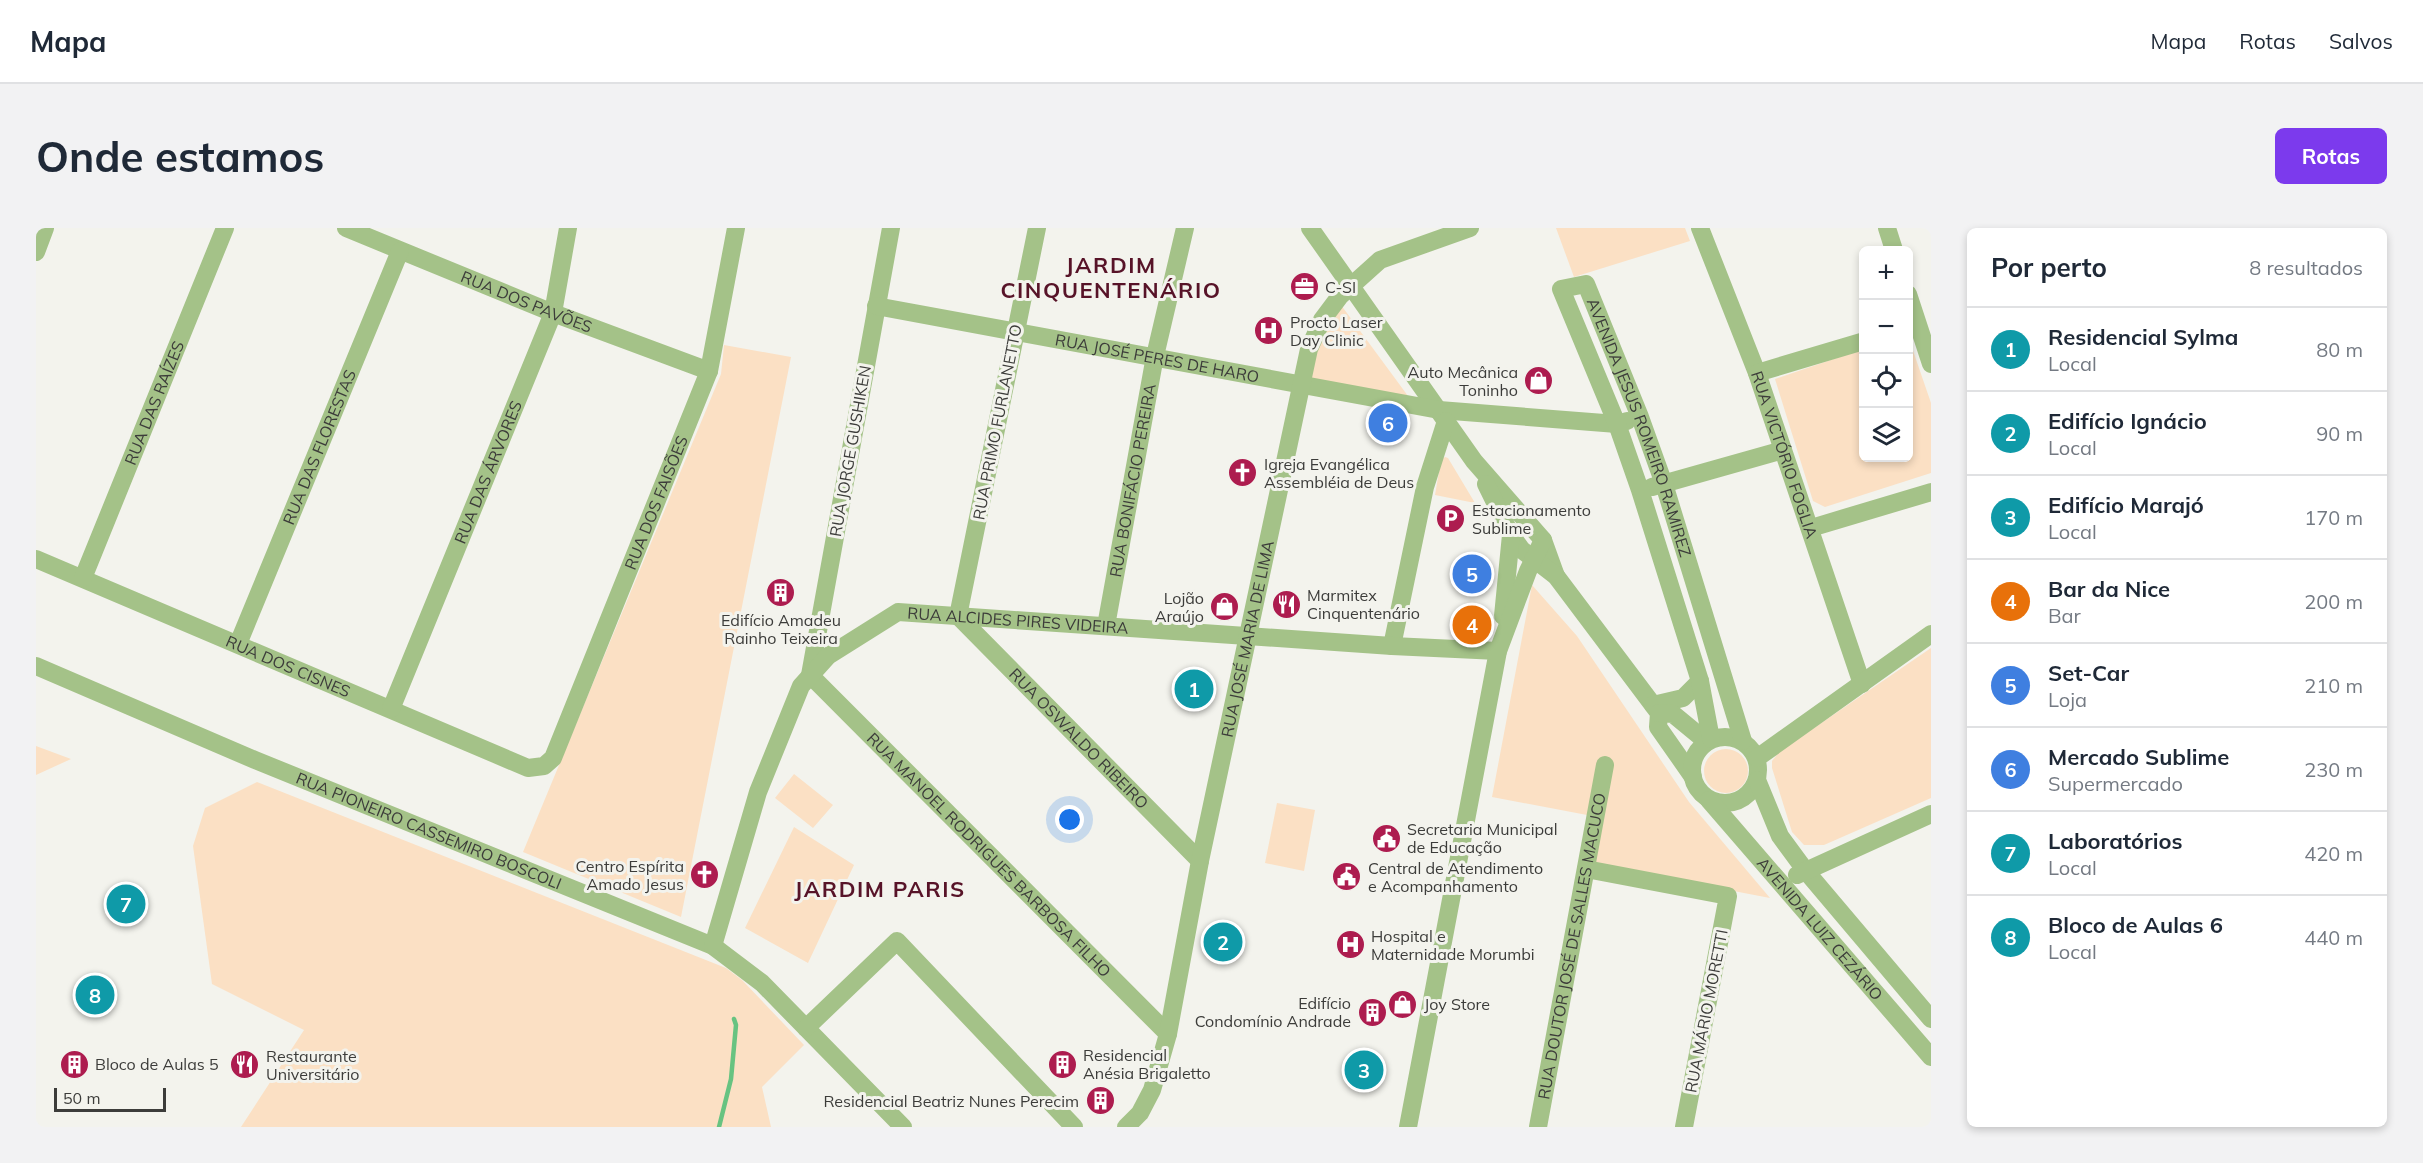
<!DOCTYPE html>
<html lang="pt">
<head>
<meta charset="utf-8">
<style>
	:root { --surface:#fff; --page:#f2f2f3; --text:#1f2937; --muted:#747a83; --line:#e0e1e3; --accent:#7c3aed }
	body { margin:0; font-family:Mulish,sans-serif; background:var(--page); color:var(--text) }
	.controls { position:absolute; right:18px; top:18px; display:grid; overflow:hidden; border-radius:9px; box-shadow:0 3px 9px #0003 }
	.controls button { width:54px; height:54px; display:grid; place-items:center; padding:0; border:0; border-bottom:2px solid var(--line); background:var(--surface); color:var(--text); font:30px sans-serif }
	.scale { position:absolute; left:18px; bottom:15px; width:112px; box-sizing:border-box; padding-left:6px; border:3px solid #3c3c3a; border-top:0; font-size:16px; line-height:21px; white-space:nowrap; color:#3c3c3a; -webkit-text-stroke:4px #f3f3ed; paint-order:stroke }
	.you { position:absolute; left:1034px; top:592px; width:21px; height:21px; margin:-15px; border:4px solid #fff; border-radius:50%; background:#1a73e8; box-shadow:0 0 0 9px #1a73e833 }
	.badge { display:grid; place-items:center; width:39px; height:39px; border-radius:50%; background:var(--accent); color:#fff; font-size:20px; font-weight:700 }
	.pin { position:absolute; translate:-50% -50%; border:3px solid #fff; box-shadow:0 2px 6px #0006 }
	.list { margin:0; padding:0; list-style:none }
	h2 { display:flex; justify-content:space-between; align-items:center; height:78px; margin:0; padding:0 24px; font-size:26px }
	h2 small { font-size:20px; font-weight:400; color:var(--muted) }
	.list li { display:grid; grid-template-columns:39px 1fr auto; gap:18px; align-items:center; box-sizing:border-box; height:84px; padding:0 24px; border-top:2px solid var(--line) }
	.list b { display:block; font-size:22px; white-space:nowrap }
	.list p { margin:0; font-size:20px; white-space:nowrap; color:var(--muted) }
	.list em { font-size:20px; font-style:normal; color:var(--muted) }
	.icon { flex:none; width:33px; height:33px; fill:none; stroke:currentColor; stroke-width:2; stroke-linecap:round; stroke-linejoin:round }
	.map { position:relative; flex:none; width:1895px; height:899px; overflow:hidden; border-radius:9px }
	header { display:flex; align-items:center; gap:36px; box-sizing:border-box; height:84px; padding:0 30px; background:var(--surface); border-bottom:2px solid var(--line) }
	header strong { font-size:28px }
	nav { display:flex; gap:33px; margin-inline-start:auto; font-size:21px }
	.intro { display:flex; align-items:center; justify-content:space-between; box-sizing:border-box; height:144px; padding:0 36px }
	h1 { margin:0; font-size:42px }
	.button { padding:15px 27px; border-radius:9px; background:var(--accent); color:#fff; font-size:21px; font-weight:700 }
	main { display:flex; gap:36px; padding:0 36px }
	aside { flex:1; background:var(--surface); border-radius:9px; box-shadow:0 3px 9px #0003 }
	.map>svg:first-child { display:block }
	.green { fill:#fbe0c4 }
	.lines { fill:none; stroke-linecap:round; stroke-linejoin:round }
	.stream { stroke:#67c381; stroke-width:4.5 }
	.minor { stroke:#a4c288; stroke-width:18 }
	.labels { text-anchor:middle; dominant-baseline:central; stroke-width:6; stroke-linejoin:round; paint-order:stroke }
	.poi-label { font-size:16px; fill:#3c3c3a; stroke:#f3f3ed; text-anchor:start }
	.street-label { font-size:16px; fill:#3c3c3a; stroke:#f3f3ed }
	.district-label { font-size:22px; font-weight:bold; letter-spacing:1.5px; fill:#571328; stroke:#f3f3ed }
</style>
</head>
<body>
<header>
<strong>Mapa</strong>
<nav><a>Mapa</a><a>Rotas</a><a>Salvos</a></nav>
</header>
<div class="intro"><h1>Onde estamos</h1><a class="button">Rotas</a></div>
<main>
<div class="map">
<svg width="1895" height="899" viewBox="0 0 1895 899">
	<rect width="100%" height="100%" fill="#f3f3ed"/>
	<path class="green" d="M 1520,0 L 1649,0 L 1654,13 L 1538,49 Z
		M 1305,77 L 1372,168 L 1273,152 L 1280,124 Z
		M 1873,111 L 1895,175 L 1895,245 L 1789,279 L 1777,273 L 1739,151 L 1827,121 L 1828,230 L 1872,230 Z
		M 688,117 L 755,129 L 645,689 L 487,624 L 685,146 Z
		M 1409,229 L 1412,230 L 1439,275 L 1399,267 L 1405,232 Z
		M 1496,357 L 1541,408 L 1653,574 L 1734,670 L 1557,636 L 1551,587 L 1456,569 Z
		M 1895,420 L 1895,570 L 1788,617 L 1768,617 L 1756,604 L 1736,540 L 1736,533 L 1743,524 Z
		M 0,518 L 35,531 L 0,547 Z
		M1668 543a22 22 0 1 1 44 0a22 22 0 1 1-44 0Z
		M 758,546 L 797,577 L 777,600 L 739,570 Z
		M 221,554 L 690,740 L 706,752 L 768,817 L 726,859 L 735,899 L 205,899 L 268,802 L 176,756 L 157,618 L 169,580 Z
		M 1241,575 L 1279,582 L 1268,643 L 1229,635 Z
		M 758,599 L 818,637 L 772,735 L 709,700 Z"/>
	<g class="lines">
		<path class="stream" d="M 683,899 L 695,851 L 700,797 L 698,791"/>
		<g class="minor">
			<path id="s1" d="M 310,0 L 517,85 L 673,143"/>
			<path id="s2" d="M 855,0 L 774,447 L 1132,806"/>
			<path id="s3" d="M 1001,0 L 922,388 L 1164,633"/>
			<path d="M 1274,0 L 1438,233 L 1507,312 L 1520,348"/>
			<path id="s4" d="M 1664,0 L 1721,145 L 1826,456"/>
			<path d="M 1851,0 L 1858,22"/>
			<path d="M 0,24 L 9,0"/>
			<path d="M 1872,66 L 1895,136"/>
			<path id="s5" d="M 840,78 L 1403,182 L 1581,196 L 1591,193"/>
			<path d="M 1721,145 L 1828,113"/>
			<path d="M 1450,256 L 1475,307 L 1486,322 L 1520,348 L 1623,485 L 1622,499 L 1657,549"/>
			<path d="M 1616,259 L 1747,222"/>
			<path d="M 1775,300 L 1895,264"/>
			<path id="s6" d="M 0,331 L 492,540 L 508,538 L 517,530 L 673,143 L 700,0"/>
			<path id="s7" d="M 47,350 L 189,0"/>
			<path d="M 1467,388 L 1475,307"/>
			<path id="s8" d="M 1070,398 L 1119,128 L 1149,0"/>
			<path id="s9" d="M 202,416 L 364,23"/>
			<path d="M 1356,418 L 1389,259 L 1410,193"/>
			<path id="s10" d="M 0,438 L 219,532 L 677,718 L 726,755 L 867,899"/>
			<path d="M 1617,477 L 1647,470 L 1664,453"/>
			<path id="s11" d="M 355,481 L 517,85 L 532,0"/>
			<path d="M 1623,485 L 1637,486 L 1671,514"/>
			<circle cx="1689" cy="542" r="33"/>
			<path id="s12" d="M 1675,511 L 1664,453 L 1604,262 L 1581,196 L 1525,61 L 1550,56 L 1604,189 L 1628,256 L 1707,513"/>
			<path d="M 1721,530 L 1895,406"/>
			<path d="M 1721,552 L 1744,608 L 1769,642 L 1895,791"/>
			<path id="s13" d="M 1673,572 L 1895,829"/>
			<path d="M 1550,641 L 1692,668 L 1648,899"/>
			<path d="M 1761,647 L 1895,586"/>
			<path id="s14" d="M 677,718 L 722,564 L 765,458 L 792,428 L 862,384 L 1356,418 L 1462,423"/>
			<path d="M 770,800 L 861,713 L 1038,899"/>
			<path id="s15" d="M 1090,899 L 1104,885 L 1116,862 L 1132,806 L 1164,633 L 1273,121 L 1286,92 L 1304,68 L 1344,32 L 1434,0"/>
			<path d="M 1372,899 L 1462,423 L 1492,343 L 1507,312"/>
			<path id="s16" d="M 1502,899 L 1569,537"/>
		</g>
	</g>
	<defs>
		<symbol id="office-disc" viewBox="-11 -11 22 22"><circle r="9.5" fill="#ad1c4f" stroke="#f3f3ed"/><path d="M-6-3h4V-5.5h4V-3h4V5H-6ZM-1-4.5V-3h2v-1.5ZM-6 0V1H6V0Z" fill="#fff"/></symbol>
		<symbol id="hospital-disc" viewBox="-11 -11 22 22"><circle r="9.5" fill="#ad1c4f" stroke="#f3f3ed"/><path d="M-5-5h3v3.5h4V-5h3V5h-3V1.5h-4V5h-3Z" fill="#fff"/></symbol>
		<symbol id="shop-disc" viewBox="-11 -11 22 22"><circle r="9.5" fill="#ad1c4f" stroke="#f3f3ed"/><path d="M-5-2.5h2.3a2.7 3.5 0 0 1 5.4 0H5L5.5 6h-11ZM-1.5-2.5h3a1.5 2.3 0 0 0-3 0Z" fill="#fff"/></symbol>
		<symbol id="church-disc" viewBox="-11 -11 22 22"><circle r="9.5" fill="#ad1c4f" stroke="#f3f3ed"/><path d="M-1.2-6h2.4v3.5h3.3v2.4h-3.3V6h-2.4V-.1h-3.3v-2.4h3.3Z" fill="#fff"/></symbol>
		<symbol id="parking-disc" viewBox="-11 -11 22 22"><circle r="9.5" fill="#ad1c4f" stroke="#f3f3ed"/><path d="M-3.5-5.5H1a3.5 3.5 0 0 1 0 7H-1V5.5H-3.5ZM-1-3.4V-.6H.8a1.4 1.4 0 0 0 0-2.8Z" fill="#fff"/></symbol>
		<symbol id="building-disc" viewBox="-11 -11 22 22"><circle r="9.5" fill="#ad1c4f" stroke="#f3f3ed"/><path d="M-4-6H4V6H1V3H-1V6H-4ZM-2.5-4.3h1.7v1.8h-1.7ZM.8-4.3h1.7v1.8H.8ZM-2.5-1h1.7V.8h-1.7ZM.8-1h1.7V.8H.8Z" fill="#fff"/></symbol>
		<symbol id="restaurant-disc" viewBox="-11 -11 22 22"><circle r="9.5" fill="#ad1c4f" stroke="#f3f3ed"/><path d="M-5-6h1v4h1v-4h1v4h1v-4h1v5L-1.5 .5V6h-2V.5L-5-1ZM5-6V6H3V1.5H1.5Q1.5-4 5-6Z" fill="#fff"/></symbol>
		<symbol id="civic-disc" viewBox="-11 -11 22 22"><circle r="9.5" fill="#ad1c4f" stroke="#f3f3ed"/><path d="M-.6-6.5H3V-4.5H.6V-3L4-1V1h2V6H-6V1h2V-1L-.6-3ZM-1.2 2.5V6h2.4V2.5Z" fill="#fff"/></symbol>
	</defs>
	<g fill-rule="evenodd">
		<use href="#office-disc" x="1252" y="42" width="33" height="33"/>
		<use href="#hospital-disc" x="1216" y="86" width="33" height="33"/>
		<use href="#shop-disc" x="1486" y="136" width="33" height="33"/>
		<use href="#church-disc" x="1190" y="228" width="33" height="33"/>
		<use href="#parking-disc" x="1398" y="274" width="33" height="33"/>
		<use href="#building-disc" x="728" y="348" width="33" height="33"/>
		<use href="#restaurant-disc" x="1234" y="360" width="33" height="33"/>
		<use href="#shop-disc" x="1172" y="362" width="33" height="33"/>
		<use href="#civic-disc" x="1334" y="594" width="33" height="33"/>
		<use href="#church-disc" x="652" y="630" width="33" height="33"/>
		<use href="#civic-disc" x="1294" y="632" width="33" height="33"/>
		<use href="#hospital-disc" x="1298" y="700" width="33" height="33"/>
		<use href="#shop-disc" x="1350" y="760" width="33" height="33"/>
		<use href="#building-disc" x="1320" y="768" width="33" height="33"/>
		<use href="#building-disc" x="22" y="820" width="33" height="33"/>
		<use href="#building-disc" x="1010" y="820" width="33" height="33"/>
		<use href="#restaurant-disc" x="192" y="820" width="33" height="33"/>
		<use href="#building-disc" x="1048" y="856" width="33" height="33"/>
	</g>
	<g class="labels">
		<g class="poi-label">
			<text x="1289" y="59">C-SI</text>
			<text x="1254" y="94">Procto Laser<tspan x="1254" dy="18">Day Clinic</tspan></text>
			<text x="1482" y="144" text-anchor="end">Auto Mecânica<tspan x="1482" dy="18">Toninho</tspan></text>
			<text x="1228" y="236">Igreja Evangélica<tspan x="1228" dy="18">Assembléia de Deus</tspan></text>
			<text x="1436" y="282">Estacionamento<tspan x="1436" dy="18">Sublime</tspan></text>
			<text x="1271" y="367">Marmitex<tspan x="1271" dy="18">Cinquentenário</tspan></text>
			<text x="1168" y="370" text-anchor="end">Lojão<tspan x="1168" dy="18">Araújo</tspan></text>
			<text x="745" y="392" text-anchor="middle">Edifício Amadeu<tspan x="745" dy="18">Rainho Teixeira</tspan></text>
			<text x="1371" y="601">Secretaria Municipal<tspan x="1371" dy="18">de Educação</tspan></text>
			<text x="648" y="638" text-anchor="end">Centro Espírita<tspan x="648" dy="18">Amado Jesus</tspan></text>
			<text x="1332" y="640">Central de Atendimento<tspan x="1332" dy="18">e Acompanhamento</tspan></text>
			<text x="1335" y="708">Hospital e<tspan x="1335" dy="18">Maternidade Morumbi</tspan></text>
			<text x="1315" y="775" text-anchor="end">Edifício<tspan x="1315" dy="18">Condomínio Andrade</tspan></text>
			<text x="1388" y="776">Joy Store</text>
			<text x="1047" y="827">Residencial<tspan x="1047" dy="18">Anésia Brigaletto</tspan></text>
			<text x="230" y="828">Restaurante<tspan x="230" dy="18">Universitário</tspan></text>
			<text x="59" y="836">Bloco de Aulas 5</text>
			<text x="1043" y="873" text-anchor="end">Residencial Beatriz Nunes Perecim</text>
		</g>
		<g class="street-label">
			<text stroke="none"><textPath href="#s1" startOffset="195">RUA DOS PAVÕES</textPath></text>
			<text stroke="none"><textPath href="#s5" startOffset="286">RUA JOSÉ PERES DE HARO</textPath></text>
			<text stroke="none"><textPath href="#s7" startOffset="189">RUA DAS RAÍZES</textPath></text>
			<text transform="translate(961 194) rotate(-79)">RUA PRIMO FURLANETTO</text>
			<text stroke="none"><textPath href="#s12" startOffset="654">AVENIDA JESUS ROMEIRO RAMIREZ</textPath></text>
			<text stroke="none"><textPath href="#s9" startOffset="213">RUA DAS FLORESTAS</textPath></text>
			<text transform="translate(814 223) rotate(-80)">RUA JORGE GUSHIKEN</text>
			<text stroke="none"><textPath href="#s4" startOffset="242">RUA VICTÓRIO FOGLIA</textPath></text>
			<text stroke="none"><textPath href="#s11" startOffset="256">RUA DAS ÁRVORES</textPath></text>
			<text stroke="none"><textPath href="#s8" startOffset="148">RUA BONIFÁCIO PEREIRA</textPath></text>
			<text stroke="none"><textPath href="#s6" startOffset="838">RUA DOS FAISÕES</textPath></text>
			<text stroke="none"><textPath href="#s14" startOffset="518">RUA ALCIDES PIRES VIDEIRA</textPath></text>
			<text stroke="none"><textPath href="#s15" startOffset="507">RUA JOSÉ MARIA DE LIMA</textPath></text>
			<text stroke="none"><textPath href="#s6" startOffset="274">RUA DOS CISNES</textPath></text>
			<text stroke="none"><textPath href="#s3" startOffset="568">RUA OSWALDO RIBEIRO</textPath></text>
			<text stroke="none"><textPath href="#s10" startOffset="426">RUA PIONEIRO CASSEMIRO BOSCOLI</textPath></text>
			<text stroke="none"><textPath href="#s2" startOffset="708">RUA MANOEL RODRIGUES BARBOSA FILHO</textPath></text>
			<text stroke="none"><textPath href="#s13" startOffset="170">AVENIDA LUIZ CEZÁRIO</textPath></text>
			<text stroke="none"><textPath href="#s16" startOffset="184">RUA DOUTOR JOSÉ DE SALLES MACUCO</textPath></text>
			<text transform="translate(1670 783) rotate(-79)">RUA MÁRIO MORETTI</text>
		</g>
		<g class="district-label">
			<text x="1075" y="37">JARDIM<tspan x="1075" dy="25">CINQUENTENÁRIO</tspan></text>
			<text x="844" y="661">JARDIM PARIS</text>
		</g>
	</g>
</svg>
<div class="controls">
<button>+</button>
<button>−</button>
<button><svg class="icon" aria-label="locate" viewBox="0 0 24 24"><circle cx="12" cy="12" r="6"/><path d="M12 2v4M12 18v4M2 12h4M18 12h4"/></svg></button>
<button><svg class="icon" aria-label="layers" viewBox="0 0 24 24"><path d="M12 4l9 5-9 5-9-5zM3 14l9 5 9-5"/></svg></button>
</div>
<div class="scale">50 m</div>
<div class="you"></div>
<div class="pin badge" style="left:1158px;top:461px;background:#0f9aa8">1</div>
<div class="pin badge" style="left:1187px;top:714px;background:#0f9aa8">2</div>
<div class="pin badge" style="left:1328px;top:842px;background:#0f9aa8">3</div>
<div class="pin badge" style="left:1436px;top:397px;background:#e8710a">4</div>
<div class="pin badge" style="left:1436px;top:346px;background:#3f7fe0">5</div>
<div class="pin badge" style="left:1352px;top:195px;background:#3f7fe0">6</div>
<div class="pin badge" style="left:90px;top:676px;background:#0f9aa8">7</div>
<div class="pin badge" style="left:59px;top:767px;background:#0f9aa8">8</div>
</div>
<aside>
<h2>Por perto<small>8 resultados</small></h2>
<ul class="list">
<li><span class="badge" style="background:#0f9aa8">1</span><div><b>Residencial Sylma</b><p>Local</p></div><em>80 m</em></li>
<li><span class="badge" style="background:#0f9aa8">2</span><div><b>Edifício Ignácio</b><p>Local</p></div><em>90 m</em></li>
<li><span class="badge" style="background:#0f9aa8">3</span><div><b>Edifício Marajó</b><p>Local</p></div><em>170 m</em></li>
<li><span class="badge" style="background:#e8710a">4</span><div><b>Bar da Nice</b><p>Bar</p></div><em>200 m</em></li>
<li><span class="badge" style="background:#3f7fe0">5</span><div><b>Set-Car</b><p>Loja</p></div><em>210 m</em></li>
<li><span class="badge" style="background:#3f7fe0">6</span><div><b>Mercado Sublime</b><p>Supermercado</p></div><em>230 m</em></li>
<li><span class="badge" style="background:#0f9aa8">7</span><div><b>Laboratórios</b><p>Local</p></div><em>420 m</em></li>
<li><span class="badge" style="background:#0f9aa8">8</span><div><b>Bloco de Aulas 6</b><p>Local</p></div><em>440 m</em></li>
</ul>
</aside>
</main>
</body>
</html>
